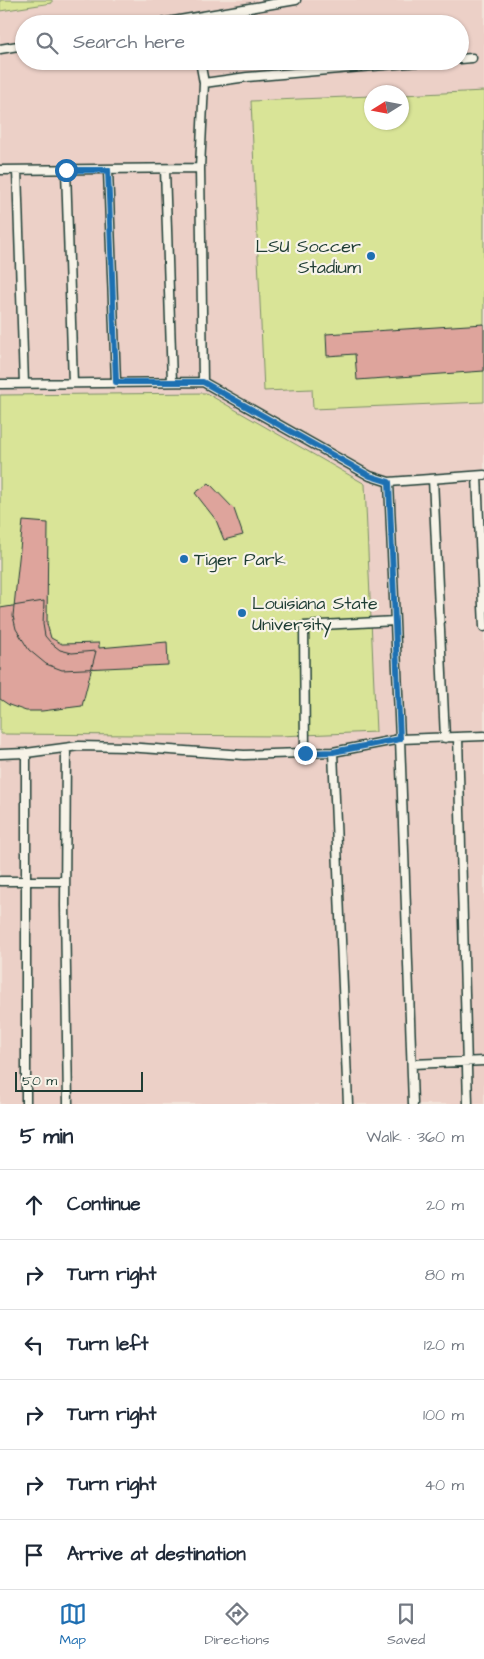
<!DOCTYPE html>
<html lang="en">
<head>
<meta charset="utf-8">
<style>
	:root { --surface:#fff; --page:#f6f6f7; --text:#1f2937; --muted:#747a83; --line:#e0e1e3; --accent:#1f6fb2 }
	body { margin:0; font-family:"Architects Daughter",sans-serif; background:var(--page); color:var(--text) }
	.compass { position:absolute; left:364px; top:85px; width:45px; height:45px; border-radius:50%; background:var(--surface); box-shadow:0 1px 4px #0004; rotate:259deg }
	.scale { position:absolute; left:15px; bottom:12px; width:128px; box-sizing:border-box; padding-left:5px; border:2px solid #1f3d34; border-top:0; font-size:14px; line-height:18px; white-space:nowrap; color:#1f3d34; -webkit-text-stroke:4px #f7f3e8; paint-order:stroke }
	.stop { position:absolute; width:15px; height:15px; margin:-11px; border:4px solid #1f6fb2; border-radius:50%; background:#fff }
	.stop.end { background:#1f6fb2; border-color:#fff; box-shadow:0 1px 5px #0008 }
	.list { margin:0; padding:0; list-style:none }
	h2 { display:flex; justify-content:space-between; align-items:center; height:65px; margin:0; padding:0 20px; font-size:21px }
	h2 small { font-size:16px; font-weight:400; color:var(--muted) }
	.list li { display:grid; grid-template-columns:32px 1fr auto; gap:15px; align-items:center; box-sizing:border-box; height:70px; padding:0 20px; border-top:1px solid var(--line) }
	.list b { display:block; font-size:19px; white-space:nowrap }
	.list em { font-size:16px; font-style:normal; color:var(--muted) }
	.icon { flex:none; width:28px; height:28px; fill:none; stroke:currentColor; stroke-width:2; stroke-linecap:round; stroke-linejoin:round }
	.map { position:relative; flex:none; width:484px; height:1104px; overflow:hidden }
	.search { position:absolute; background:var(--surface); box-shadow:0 1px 4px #0004; left:15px; right:15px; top:15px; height:55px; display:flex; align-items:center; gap:12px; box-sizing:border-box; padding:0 18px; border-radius:28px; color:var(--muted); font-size:19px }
	.sheet { height:485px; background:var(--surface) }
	nav { display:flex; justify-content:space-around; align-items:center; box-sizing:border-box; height:70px; border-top:1px solid var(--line); background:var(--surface); font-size:14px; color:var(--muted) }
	nav a { display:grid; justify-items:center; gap:2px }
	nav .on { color:var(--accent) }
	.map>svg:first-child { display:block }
	.built { fill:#ecd0c7; fill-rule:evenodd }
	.green { fill:#d9e497; stroke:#7c9066 }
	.building { fill:#dea49c; stroke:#1f3d34 }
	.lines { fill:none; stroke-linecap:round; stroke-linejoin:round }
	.lane-casing { stroke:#1f3d34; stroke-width:11 }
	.lane { stroke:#f7f3e8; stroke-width:8 }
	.route { stroke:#1f6fb2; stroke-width:6 }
	.poi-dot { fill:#1f6fb2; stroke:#f7f3e8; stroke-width:2 }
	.labels { text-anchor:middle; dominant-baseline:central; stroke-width:4.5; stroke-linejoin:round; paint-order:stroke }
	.poi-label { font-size:18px; fill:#1f3d34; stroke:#f7f3e8; text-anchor:start }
</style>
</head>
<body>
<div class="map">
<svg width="484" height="1104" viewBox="0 0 484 1104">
	<rect width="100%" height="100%" fill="#f2e3d9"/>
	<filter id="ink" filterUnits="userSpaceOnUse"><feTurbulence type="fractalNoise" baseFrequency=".02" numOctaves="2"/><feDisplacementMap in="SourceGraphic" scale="10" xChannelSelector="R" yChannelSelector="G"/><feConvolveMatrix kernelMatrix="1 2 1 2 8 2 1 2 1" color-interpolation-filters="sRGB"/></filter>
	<g filter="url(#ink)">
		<path class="built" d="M 0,0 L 484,0 L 484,1104 L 0,1104 ZM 24,24 L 460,24 L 460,61 L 24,61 ZM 372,92 L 402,92 L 402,122 L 372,122 Z"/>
		<path class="green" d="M 0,0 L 52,0 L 52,3 L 0,11 Z
			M 484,91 L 484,402 L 313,409 L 312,389 L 264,391 L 251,101 L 371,96 L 372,122 L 402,122 L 402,95 Z
			M 206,393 L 365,484 L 376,732 L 279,736 L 0,734 L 0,395 Z"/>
		<path class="building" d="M 484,324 L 484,371 L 357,380 L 355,354 L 327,356 L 326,334 Z
			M 209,483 L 234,509 L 243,535 L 224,540 L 216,520 L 195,493 Z
			M 23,521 L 48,523 L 47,624 L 51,638 L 62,644 L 99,643 L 99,648 L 167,642 L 168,665 L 62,670 L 46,664 L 29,650 L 16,629 L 13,616 Z
			M 44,601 L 43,624 L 45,636 L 51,643 L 60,650 L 72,653 L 96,651 L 82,706 L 42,711 L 26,711 L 9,705 L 0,699 L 0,608 Z"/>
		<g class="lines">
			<defs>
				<path id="lane" d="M 156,24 L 296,0
					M 0,49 L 24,45
					M 460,59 L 472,58
					M 204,83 L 247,77 L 430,61
					M 165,169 L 172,382
					M 0,170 L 200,168
					M 17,170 L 24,384
					M 66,170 L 73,383
					M 108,170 L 116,382
					M 203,382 L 370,476 L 389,482 L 484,475
					M 0,384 L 203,382 L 200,168 L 204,83 L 200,61
					M 477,476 L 484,627
					M 433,479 L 445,738
					M 389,482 L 400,739 L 484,736
					M 458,737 L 468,1104
					M 66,748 L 65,906 L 68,1104
					M 26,753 L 79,746 L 126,747 L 244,755 L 333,752
					M 305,753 L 304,626 L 395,621
					M 0,754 L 26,753 L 26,1104
					M 0,881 L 65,881
					M 412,1064 L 484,1061
					M 348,1104 L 333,752 L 400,739 L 413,1104"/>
			</defs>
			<use href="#lane" class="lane-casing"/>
			<use href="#lane" class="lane"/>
		</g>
	</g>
	<g class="lines" filter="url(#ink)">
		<path class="route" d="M 66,170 L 108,170 L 116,382 L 203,382 L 370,476 L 389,482 L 400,739 L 333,752 L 305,753"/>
	</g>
	<g class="poi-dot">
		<circle cx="371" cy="256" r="5"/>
		<circle cx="184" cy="559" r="5"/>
		<circle cx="242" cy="613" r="5"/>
	</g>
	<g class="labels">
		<g class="poi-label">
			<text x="361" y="246" text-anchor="end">LSU Soccer<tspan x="361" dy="21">Stadium</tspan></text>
			<text x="194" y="559">Tiger Park</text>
			<text x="252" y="603">Louisiana State<tspan x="252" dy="21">University</tspan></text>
		</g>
	</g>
</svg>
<svg class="compass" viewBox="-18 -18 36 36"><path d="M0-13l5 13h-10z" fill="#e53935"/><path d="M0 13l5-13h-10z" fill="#747a83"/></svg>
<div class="scale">50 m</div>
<div class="stop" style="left:66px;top:170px"></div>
<div class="stop end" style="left:305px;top:753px"></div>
<div class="search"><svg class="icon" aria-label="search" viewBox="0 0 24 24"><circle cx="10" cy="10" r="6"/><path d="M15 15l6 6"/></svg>Search here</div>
</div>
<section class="sheet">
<h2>5 min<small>Walk · 360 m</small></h2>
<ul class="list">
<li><svg class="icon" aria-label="ahead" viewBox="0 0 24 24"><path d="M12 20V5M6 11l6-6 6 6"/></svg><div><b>Continue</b></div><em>20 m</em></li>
<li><svg class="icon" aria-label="right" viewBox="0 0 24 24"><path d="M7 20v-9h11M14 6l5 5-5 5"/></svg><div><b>Turn right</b></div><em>80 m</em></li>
<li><svg class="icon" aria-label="left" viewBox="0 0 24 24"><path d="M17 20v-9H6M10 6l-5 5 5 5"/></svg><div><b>Turn left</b></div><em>120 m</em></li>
<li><svg class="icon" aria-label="right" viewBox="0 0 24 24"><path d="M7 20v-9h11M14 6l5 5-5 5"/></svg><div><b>Turn right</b></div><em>100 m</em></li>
<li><svg class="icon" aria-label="right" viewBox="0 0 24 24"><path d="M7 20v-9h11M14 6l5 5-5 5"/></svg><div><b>Turn right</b></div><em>40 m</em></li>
<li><svg class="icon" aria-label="arrive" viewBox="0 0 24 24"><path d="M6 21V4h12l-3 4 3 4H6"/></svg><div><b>Arrive at destination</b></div></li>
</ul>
</section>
<nav>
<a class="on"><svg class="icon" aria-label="map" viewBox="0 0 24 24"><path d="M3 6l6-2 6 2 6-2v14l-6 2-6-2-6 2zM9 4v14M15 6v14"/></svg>Map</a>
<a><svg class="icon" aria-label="directions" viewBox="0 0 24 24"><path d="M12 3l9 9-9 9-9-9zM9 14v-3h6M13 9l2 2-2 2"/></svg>Directions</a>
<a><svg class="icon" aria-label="saved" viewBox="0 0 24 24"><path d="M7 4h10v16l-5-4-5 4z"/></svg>Saved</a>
</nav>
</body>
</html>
